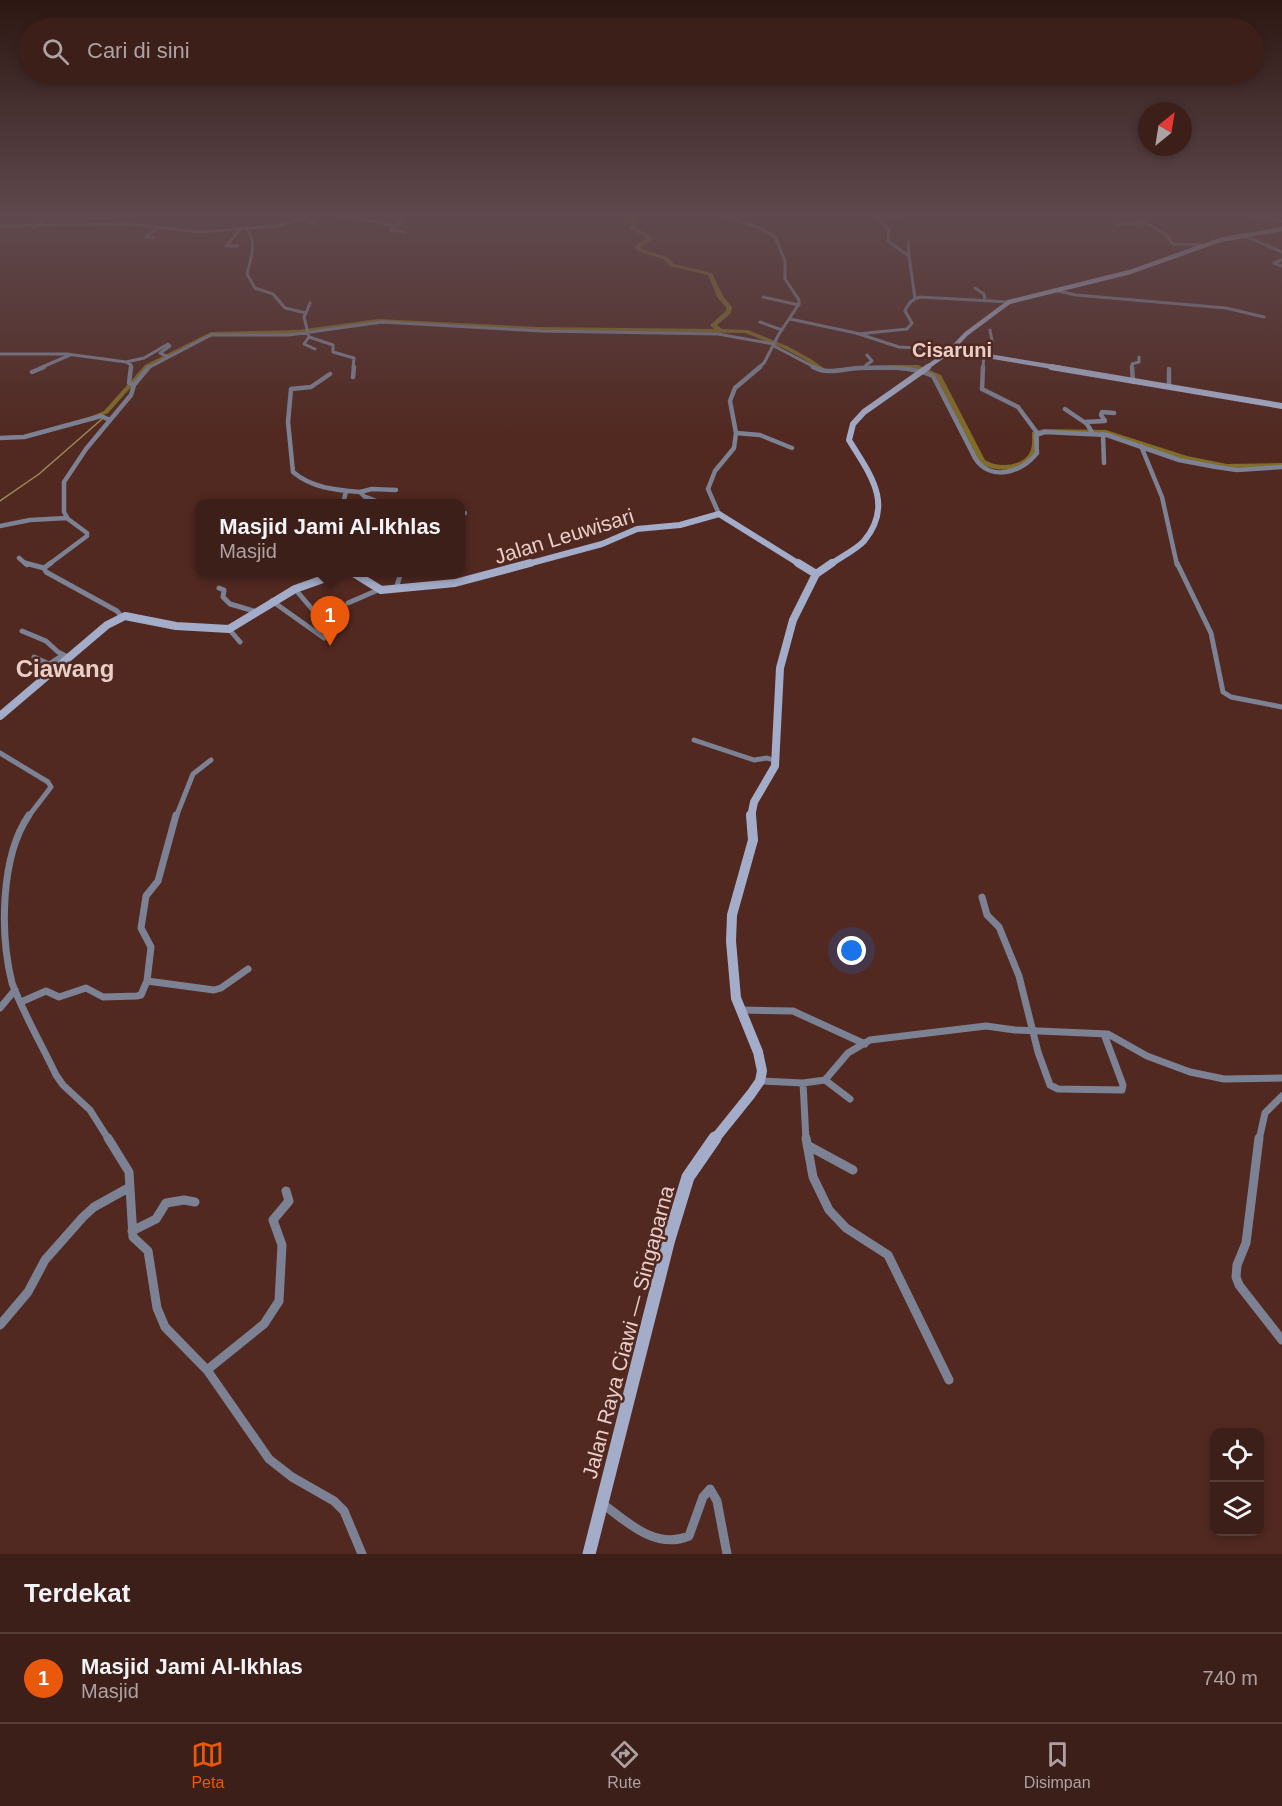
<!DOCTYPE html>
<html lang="id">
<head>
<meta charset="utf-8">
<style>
	:root { --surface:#3d1f19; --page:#482c26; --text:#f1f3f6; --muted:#ada2a2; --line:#563d38; --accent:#ea580c }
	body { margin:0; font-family:Arial,sans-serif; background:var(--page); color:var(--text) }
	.controls { position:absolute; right:18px; bottom:18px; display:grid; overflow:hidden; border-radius:12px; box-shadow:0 3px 9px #0003 }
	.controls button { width:54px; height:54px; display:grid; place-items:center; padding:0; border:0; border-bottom:2px solid var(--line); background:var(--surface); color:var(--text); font:30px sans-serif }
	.compass { position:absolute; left:1138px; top:102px; width:54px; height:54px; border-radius:50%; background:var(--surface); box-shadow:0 3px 9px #0003; rotate:30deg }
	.you { position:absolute; left:852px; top:951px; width:21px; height:21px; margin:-15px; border:4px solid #fff; border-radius:50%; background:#1a73e8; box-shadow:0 0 0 9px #1a73e833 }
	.badge { display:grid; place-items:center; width:39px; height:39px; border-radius:50%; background:var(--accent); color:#fff; font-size:20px; font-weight:700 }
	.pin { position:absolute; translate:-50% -50px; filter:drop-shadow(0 2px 3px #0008) }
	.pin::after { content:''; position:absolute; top:32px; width:21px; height:18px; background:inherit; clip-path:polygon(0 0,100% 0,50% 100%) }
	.popup { position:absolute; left:195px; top:499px; width:270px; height:78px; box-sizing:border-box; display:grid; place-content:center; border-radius:12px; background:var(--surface); filter:drop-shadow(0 2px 4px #0005); font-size:20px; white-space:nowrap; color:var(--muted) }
	.popup b { font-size:22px; color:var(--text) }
	.popup::after { content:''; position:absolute; left:50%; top:100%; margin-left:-12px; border:12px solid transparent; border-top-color:var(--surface) }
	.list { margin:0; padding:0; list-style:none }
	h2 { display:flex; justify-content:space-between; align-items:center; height:78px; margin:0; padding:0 24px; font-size:26px }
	h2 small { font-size:20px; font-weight:400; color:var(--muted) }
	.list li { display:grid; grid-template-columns:39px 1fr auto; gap:18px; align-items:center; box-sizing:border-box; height:90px; padding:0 24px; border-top:2px solid var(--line) }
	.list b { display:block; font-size:22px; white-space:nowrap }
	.list p { margin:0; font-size:20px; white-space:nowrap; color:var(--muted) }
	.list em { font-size:20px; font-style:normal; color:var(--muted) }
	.icon { flex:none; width:33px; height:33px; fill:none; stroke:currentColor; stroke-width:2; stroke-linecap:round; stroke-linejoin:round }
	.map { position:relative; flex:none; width:1282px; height:1554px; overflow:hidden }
	.search { position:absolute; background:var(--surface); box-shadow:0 3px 9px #0003; left:18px; right:18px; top:18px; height:66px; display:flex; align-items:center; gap:15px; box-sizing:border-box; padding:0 21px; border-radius:33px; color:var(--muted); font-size:22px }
	.sheet { height:168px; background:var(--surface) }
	nav { display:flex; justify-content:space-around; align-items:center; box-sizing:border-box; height:84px; border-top:2px solid var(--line); background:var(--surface); font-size:16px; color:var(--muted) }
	nav a { display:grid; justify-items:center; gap:3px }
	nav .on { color:var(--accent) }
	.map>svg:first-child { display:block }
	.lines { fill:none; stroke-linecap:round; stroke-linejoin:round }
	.stream { stroke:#a08958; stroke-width:1.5 }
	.river { fill:#816c28; fill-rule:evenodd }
	.street-far4 { stroke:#7c8193; stroke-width:3 }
	.street-far3 { stroke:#7c8193; stroke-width:4.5 }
	.street-far2 { stroke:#7c8193; stroke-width:5 }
	.street-far1 { stroke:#7c8193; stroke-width:7 }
	.street { stroke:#7c8193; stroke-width:9 }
	.secondary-far4 { stroke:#a3acc8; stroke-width:4.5 }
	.secondary-far3 { stroke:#a3acc8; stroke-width:6 }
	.secondary-far2 { stroke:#a3acc8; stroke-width:8 }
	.secondary-far1 { stroke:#a3acc8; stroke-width:10 }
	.secondary { stroke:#a3acc8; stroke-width:13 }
	.labels { text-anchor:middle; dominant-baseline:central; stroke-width:5; stroke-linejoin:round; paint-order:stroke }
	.far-quarter-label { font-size:20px; font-weight:bold; fill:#e9cec9; stroke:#512921 }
	.street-label { font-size:21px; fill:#e9cec9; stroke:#512921 }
	.quarter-label { font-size:24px; font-weight:bold; fill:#e9cec9; stroke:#512921 }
</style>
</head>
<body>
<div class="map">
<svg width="1282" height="1554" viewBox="0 0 1282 1554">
	<rect width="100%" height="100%" fill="#512921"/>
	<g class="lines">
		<path class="stream" d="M 0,501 L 39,474 L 102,419"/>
		<path class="river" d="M 631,214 L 636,214 L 635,219 L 638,222 L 635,228 L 649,234 L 652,240 L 640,247 L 641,249 L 667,257 L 674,264 L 712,273 L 723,296 L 732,307 L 731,313 L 717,325 L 722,329 L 748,330 L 787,346 L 811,359 L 825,369 L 833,369 L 833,371 L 822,372 L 807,361 L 783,348 L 745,333 L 538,331 L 378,323 L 298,334 L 212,336 L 149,367 L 108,413 L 91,420 L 87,418 L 104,411 L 145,365 L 211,332 L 298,330 L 378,319 L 538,327 L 714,329 L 710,325 L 726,311 L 726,307 L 717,297 L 708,275 L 670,266 L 663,259 L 637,251 L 635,246 L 646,239 L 645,236 L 629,229 L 632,222 L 629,219 Z
			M 887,365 L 918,365 L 941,375 L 985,460 C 997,468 1023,467 1030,452 C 1033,446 1032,438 1032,432 L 1044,429 L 1106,430 L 1187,456 L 1227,464 L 1282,463 L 1282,467 L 1227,468 L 1182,460 L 1105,434 L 1044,433 L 1039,434 C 1039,440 1040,447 1037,453 C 1028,472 993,475 978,461 L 936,377 L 917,369 L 889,368 L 886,366 Z"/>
		<path class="street-far4" d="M 337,214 L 397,226
			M 720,214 L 762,229 L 775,237 L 785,261 L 785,279 L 799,300 L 799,304 L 779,334 L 764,363 L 758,368
			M 873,214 L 889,230 L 888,241 L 909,256 L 915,298
			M 1132,214 L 1166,235 L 1173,244 L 1201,245
			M 1243,214 L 1282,221
			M 874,216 L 899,216
			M 303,217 L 314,224
			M 403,220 L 391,230 L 405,232
			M 1116,224 L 1143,223
			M 0,226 L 128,224 L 200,232 L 277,226 L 316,214
			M 34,227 L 45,220
			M 247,230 C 258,241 250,261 247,274 L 255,288 L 273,294 L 285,308 L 306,313 L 304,317 L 309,337 L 333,345 L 333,352 L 354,358 L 353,368
			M 1245,236 L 1282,252
			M 154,238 L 145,237 L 158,228
			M 908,242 L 909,256
			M 238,246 L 226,246 L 239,231
			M 1282,260 L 1274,263 L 1282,266
			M 975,288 L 984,294 L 985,301
			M 1054,290 L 1076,295 L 1226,308 L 1264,317
			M 763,297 L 799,305
			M 306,313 L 310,303
			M 790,319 L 856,333 L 899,347 L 952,350
			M 760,322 L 782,330
			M 858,334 L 907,329 L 912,323 L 905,311 C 908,303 912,299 920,297 L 1009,302
			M 309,337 L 304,344 L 315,349
			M 774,346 L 816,368
			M 0,354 L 67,354 L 126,362 L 131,365 L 131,368
			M 985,355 L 992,341 L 990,330
			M 126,362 L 144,358 L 168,344 L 170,346 L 160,353 L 168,357
			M 40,368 L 70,355
			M 148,368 L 211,335 L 289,335 L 382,322 L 541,331 L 718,334 L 774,344
			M 855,368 L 906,368
			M 866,368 L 866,365 L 872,361 L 867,355
			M 983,368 L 984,355
			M 1132,368 L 1132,364 L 1139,362 L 1139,357"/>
		<path class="street-far3" d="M 813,367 C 828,375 842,369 859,368 C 884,367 910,366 933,376 L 975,458 C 990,482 1022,473 1037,453 L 1036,435 L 1045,432 L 1107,435 L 1179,460 L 1216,467 L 1237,470 L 1282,467
			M 983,367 L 982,389 L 1018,407 L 1038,434
			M 1132,367 L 1133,382
			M 1169,369 L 1169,387
			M 32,372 L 44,367
			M 330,374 L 311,387 L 291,389 L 288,422 L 293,472 C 312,488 335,490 360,492 L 372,504
			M 353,377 L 354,367
			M 134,385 L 149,367
			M 1065,409 L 1087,424 L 1093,434
			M 1084,422 L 1105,421 L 1101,415 L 1102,412 L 1114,413
			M 736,433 L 760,435 L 792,448
			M 1103,434 L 1104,463
			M 0,438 L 24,437 L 101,416 L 110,420
			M 1141,446 L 1162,497 L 1177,565
			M 360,492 L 372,489 L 396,490
			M 366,497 L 384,504
			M 343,504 L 346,491
			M 460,513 L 465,513
			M 719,514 L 708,489 L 715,471 L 734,448 L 736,433 L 730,401 L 735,388 L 760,367
			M 0,526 L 30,520 L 67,518
			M 19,558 L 27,565
			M 48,565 L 87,536 L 87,533 L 68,519 L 64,512 L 64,482 L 86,449 L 131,395 L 134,385 L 129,383 L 131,367"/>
		<path class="street-far2" d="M 25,563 L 44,568
			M 51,563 L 44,568 L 46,572 L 117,611 L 122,617
			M 1177,563 L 1211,633 L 1223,692 L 1231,697 L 1282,707
			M 219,588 L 224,590 L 223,597 L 230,604 L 257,612
			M 295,589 L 312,609
			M 396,589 L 401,572
			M 272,601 L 324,638
			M 348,603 L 378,590
			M 229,629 L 240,642
			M 22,631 L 46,641 L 58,652 L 70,658
			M 34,657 L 49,664 L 63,655
			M 694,740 L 754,760 L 767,758 L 776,761
			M 0,753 L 48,782 L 51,787 L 28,817
			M 176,817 L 193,774 L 211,760"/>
		<path class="street-far1" d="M 29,815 C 0,857 0,935 12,983 C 24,1015 42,1045 56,1075 L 63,1085 L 90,1110 L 109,1140
			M 982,897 L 987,915 L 999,927 L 1019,976 L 1038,1052 L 1050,1085 L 1058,1089 L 1122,1090 L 1123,1085 L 1104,1034
			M 147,981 L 151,947 L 141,928 L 146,896 L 158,881 L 176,815
			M 21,1002 L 46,991 L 59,997 L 86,988 L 103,997 L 137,996 L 141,995 L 147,981 L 214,990 L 221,988 L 248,969
			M 0,1008 L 15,990
			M 741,1010 L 793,1011 L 865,1044
			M 825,1080 L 850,1099
			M 760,1081 L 803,1083 L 825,1080 L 848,1053 L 870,1040 L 986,1026 L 1015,1030 L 1108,1034 L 1147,1056 L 1190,1072 L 1224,1079 L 1282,1078
			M 803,1083 L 806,1140
			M 1259,1140 L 1265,1113 L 1282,1096"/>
		<path class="street" d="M 108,1138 L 129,1172 L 133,1237 L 148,1251 L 157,1308 L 165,1327 L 207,1370 L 269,1459 L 292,1477 L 334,1501 L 344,1511 L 362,1554
			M 806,1138 L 813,1177 L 829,1210 L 846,1228 L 888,1255 L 949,1380
			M 1259,1138 L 1246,1243 L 1237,1265 L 1236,1277 L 1239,1285 L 1282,1340
			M 807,1145 L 853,1170
			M 132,1231 L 156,1219 L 166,1203 L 184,1200 L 195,1202
			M 0,1325 L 28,1292 L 45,1260 L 83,1217 L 94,1207 L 130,1187
			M 207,1370 L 264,1324 L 279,1301 L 282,1245 L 273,1220 L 289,1201 L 286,1191
			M 603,1504 C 628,1523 656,1550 689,1536 L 703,1497 L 710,1489 L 717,1501 L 727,1554"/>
		<path class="secondary-far4" d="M 952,350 L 1060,368
			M 926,368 L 949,352 L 966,334 L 1009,302 L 1130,272 L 1220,240 L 1282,229"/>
		<path class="secondary-far3" d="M 1051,367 L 1282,406
			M 524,565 L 602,544 L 637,529 L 680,525 L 719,514 L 801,565
			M 830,565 C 840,557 856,550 864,541 C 895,504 869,473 849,440 L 853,424 L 864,412 L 928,367"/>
		<path class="secondary-far2" d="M 798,563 L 816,574
			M 352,572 L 381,590 L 455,583 L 530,563
			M 0,716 L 107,625 L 125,616 L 176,626 L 229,629 L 295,589 L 343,572
			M 751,817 L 754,802 L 775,766 L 780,668 L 793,620 L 816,574 L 832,563"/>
		<path class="secondary-far1" d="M 714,1140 L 751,1094 L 760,1081 L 762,1071 L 758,1052 L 736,998 L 731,941 L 732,915 L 753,840 L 751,815"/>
		<path class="secondary" d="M 589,1554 L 669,1239 L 688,1177 L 715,1138"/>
	</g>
	<linearGradient id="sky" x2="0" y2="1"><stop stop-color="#2d1712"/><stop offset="0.5" stop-color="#5f494e"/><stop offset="1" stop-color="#5f494e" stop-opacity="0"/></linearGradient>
	<rect width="1282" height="432" fill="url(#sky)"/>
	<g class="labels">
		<g class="far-quarter-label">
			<text x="952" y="350">Cisaruni</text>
		</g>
		<g class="street-label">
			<text transform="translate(564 536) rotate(-17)">Jalan Leuwisari</text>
			<text transform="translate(628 1332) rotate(-75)">Jalan Raya Ciawi — Singaparna</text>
		</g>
		<g class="quarter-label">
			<text x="65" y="668">Ciawang</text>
		</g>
	</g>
</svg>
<div class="controls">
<button><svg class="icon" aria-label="locate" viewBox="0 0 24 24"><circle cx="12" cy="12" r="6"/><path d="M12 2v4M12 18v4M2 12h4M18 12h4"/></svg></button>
<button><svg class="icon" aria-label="layers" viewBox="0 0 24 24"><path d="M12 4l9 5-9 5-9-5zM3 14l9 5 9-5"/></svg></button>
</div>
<svg class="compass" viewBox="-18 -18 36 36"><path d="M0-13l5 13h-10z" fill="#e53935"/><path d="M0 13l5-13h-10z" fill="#ada2a2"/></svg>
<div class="you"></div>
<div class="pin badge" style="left:330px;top:646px">1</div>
<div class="popup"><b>Masjid Jami Al-Ikhlas</b>Masjid</div>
<div class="search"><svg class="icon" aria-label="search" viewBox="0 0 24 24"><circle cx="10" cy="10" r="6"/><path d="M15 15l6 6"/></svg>Cari di sini</div>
</div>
<section class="sheet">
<h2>Terdekat<small></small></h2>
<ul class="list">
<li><span class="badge">1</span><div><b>Masjid Jami Al-Ikhlas</b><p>Masjid</p></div><em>740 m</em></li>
</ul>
</section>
<nav>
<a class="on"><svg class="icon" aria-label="map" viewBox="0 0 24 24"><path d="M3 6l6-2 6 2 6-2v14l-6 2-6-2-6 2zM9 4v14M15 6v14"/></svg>Peta</a>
<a><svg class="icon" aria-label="directions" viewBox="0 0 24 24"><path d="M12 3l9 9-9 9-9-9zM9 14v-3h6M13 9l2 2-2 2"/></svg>Rute</a>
<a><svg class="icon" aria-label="saved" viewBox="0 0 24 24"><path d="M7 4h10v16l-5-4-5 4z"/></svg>Disimpan</a>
</nav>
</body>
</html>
